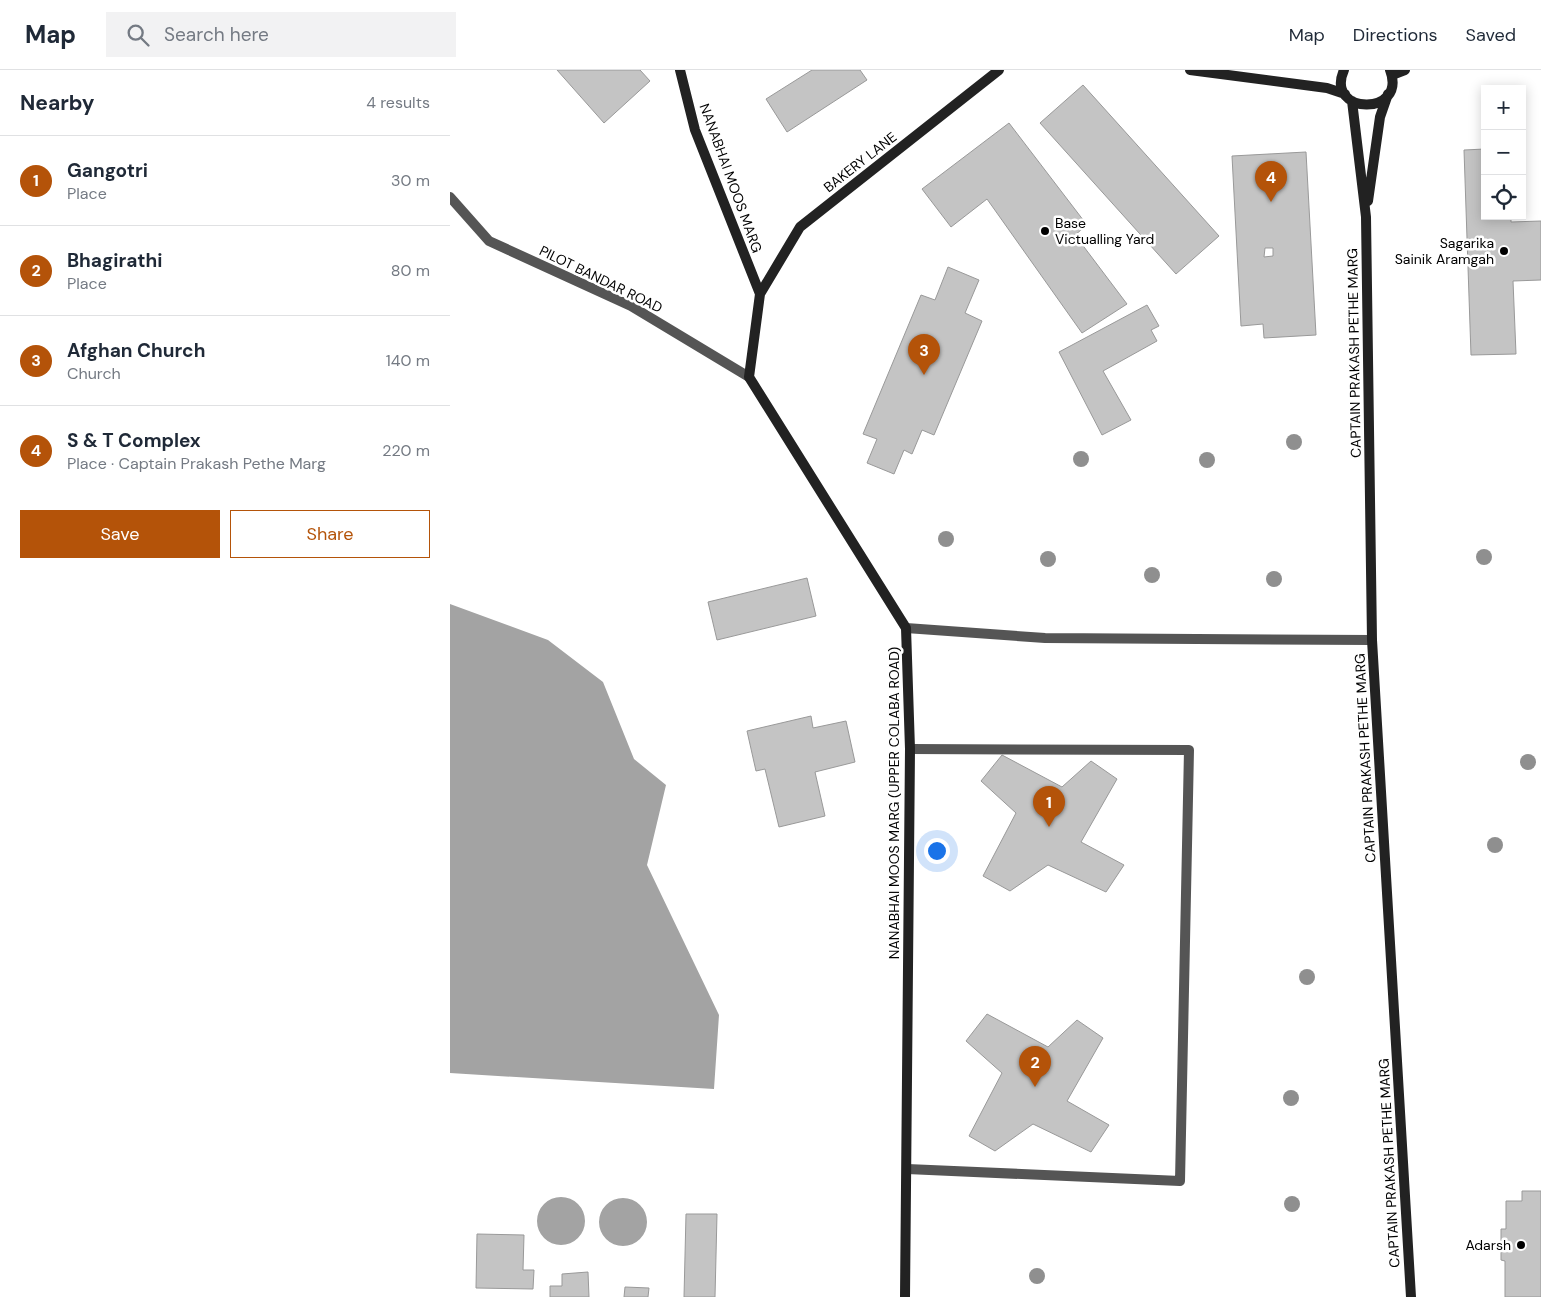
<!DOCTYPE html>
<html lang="en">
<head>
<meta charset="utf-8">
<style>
	:root { --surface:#fff; --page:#f2f2f3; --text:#1f2937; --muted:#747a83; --line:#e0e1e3; --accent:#b45309 }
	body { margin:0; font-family:"DM Sans",sans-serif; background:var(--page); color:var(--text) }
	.controls { position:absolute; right:15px; top:15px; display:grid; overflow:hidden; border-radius:0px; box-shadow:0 2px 12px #0003 }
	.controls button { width:45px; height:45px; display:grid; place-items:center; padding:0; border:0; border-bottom:1px solid var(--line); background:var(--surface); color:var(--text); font:25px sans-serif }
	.you { position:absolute; left:486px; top:780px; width:18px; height:18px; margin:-12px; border:4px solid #fff; border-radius:50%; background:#1a73e8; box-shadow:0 0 0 8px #1a73e833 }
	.badge { display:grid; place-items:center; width:32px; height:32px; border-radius:50%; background:var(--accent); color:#fff; font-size:16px; font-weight:700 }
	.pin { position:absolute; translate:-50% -41px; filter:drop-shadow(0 1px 2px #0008) }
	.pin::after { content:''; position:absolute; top:26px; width:18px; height:15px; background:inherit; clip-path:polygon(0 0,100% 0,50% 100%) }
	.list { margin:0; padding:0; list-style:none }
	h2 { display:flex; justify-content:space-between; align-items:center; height:65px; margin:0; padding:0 20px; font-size:21px }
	h2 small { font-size:16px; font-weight:400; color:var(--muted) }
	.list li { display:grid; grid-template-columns:32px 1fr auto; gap:15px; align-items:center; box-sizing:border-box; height:90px; padding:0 20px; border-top:1px solid var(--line) }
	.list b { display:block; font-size:19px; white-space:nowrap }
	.list p { margin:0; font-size:16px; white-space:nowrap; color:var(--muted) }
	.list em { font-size:16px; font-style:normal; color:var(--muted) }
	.actions { display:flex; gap:10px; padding:15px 20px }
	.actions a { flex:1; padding:11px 0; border:1px solid var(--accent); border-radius:0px; text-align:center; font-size:18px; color:var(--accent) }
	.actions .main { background:var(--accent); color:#fff }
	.icon { flex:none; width:28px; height:28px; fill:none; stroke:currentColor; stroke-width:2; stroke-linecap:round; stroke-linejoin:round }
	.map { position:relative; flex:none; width:1091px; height:1227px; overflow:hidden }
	header { display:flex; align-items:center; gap:30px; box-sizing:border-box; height:70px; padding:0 25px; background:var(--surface); border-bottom:1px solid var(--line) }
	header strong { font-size:24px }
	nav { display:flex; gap:28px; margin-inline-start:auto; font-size:18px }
	.search { width:350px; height:45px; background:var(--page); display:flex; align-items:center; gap:12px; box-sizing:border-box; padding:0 18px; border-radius:0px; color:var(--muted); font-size:19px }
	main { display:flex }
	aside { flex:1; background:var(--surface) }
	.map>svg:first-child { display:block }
	.water { fill:#a3a3a3 }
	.building { fill:#c4c4c4; stroke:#999; fill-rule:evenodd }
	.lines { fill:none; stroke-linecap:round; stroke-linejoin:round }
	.lane { stroke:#555; stroke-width:10 }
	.street { stroke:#555; stroke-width:10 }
	.secondary { stroke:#222; stroke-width:10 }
	.tree { fill:#8f8f8f }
	.poi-dot { fill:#000; stroke:#fff; stroke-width:2 }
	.labels { text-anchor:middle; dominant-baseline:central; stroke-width:5; stroke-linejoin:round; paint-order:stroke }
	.street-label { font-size:14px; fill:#000; stroke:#fff }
	.poi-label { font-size:14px; fill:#000; stroke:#fff; text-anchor:end }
</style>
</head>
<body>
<header>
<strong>Map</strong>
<div class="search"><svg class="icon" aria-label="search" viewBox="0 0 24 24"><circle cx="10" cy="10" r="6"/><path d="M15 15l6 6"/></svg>Search here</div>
<nav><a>Map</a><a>Directions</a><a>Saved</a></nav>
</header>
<main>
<aside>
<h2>Nearby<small>4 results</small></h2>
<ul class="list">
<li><span class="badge">1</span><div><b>Gangotri</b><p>Place</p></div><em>30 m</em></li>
<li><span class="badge">2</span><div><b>Bhagirathi</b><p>Place</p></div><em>80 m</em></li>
<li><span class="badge">3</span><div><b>Afghan Church</b><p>Church</p></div><em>140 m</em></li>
<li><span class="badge">4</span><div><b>S &amp; T Complex</b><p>Place · Captain Prakash Pethe Marg</p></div><em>220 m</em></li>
</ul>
<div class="actions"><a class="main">Save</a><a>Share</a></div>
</aside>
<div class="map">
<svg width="1091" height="1227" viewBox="0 0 1091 1227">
	<rect width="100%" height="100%" fill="#fff"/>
	<path class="water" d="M 0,534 L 98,570 L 153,612 L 184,689 L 216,715 L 197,795 L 269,945 L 264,1019 L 0,1003 Z
		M87 1151a24 24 0 1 1 48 0a24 24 0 1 1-48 0Z
		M149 1152a24 24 0 1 1 48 0a24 24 0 1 1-48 0Z"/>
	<path class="building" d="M 107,0 L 190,0 L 200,11 L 154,53 Z
		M 362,0 L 410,0 L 417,10 L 337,62 L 316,29 Z
		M 633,15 L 769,166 L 726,204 L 590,53 Z
		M 559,53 L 637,155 L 625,165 L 677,234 L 632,263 L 537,129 L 501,157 L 472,119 Z
		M 1035,79 L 1035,146 L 1061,146 L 1061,152 L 1091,151 L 1091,210 L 1063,211 L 1066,284 L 1021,285 L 1014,80 Z
		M 856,82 L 866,265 L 814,268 L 813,254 L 791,256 L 782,86 ZM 815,178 L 823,178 L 823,186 L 814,187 Z
		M 498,197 L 529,210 L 515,243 L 532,251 L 484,365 L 472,360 L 462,384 L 454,380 L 444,404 L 417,393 L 427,369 L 413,364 L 471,225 L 485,230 Z
		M 697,235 L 709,256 L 701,260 L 707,271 L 653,301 L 681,350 L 652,365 L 609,282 Z
		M 357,508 L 366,546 L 267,570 L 258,532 Z
		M 361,646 L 363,658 L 396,651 L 405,692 L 365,702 L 375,746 L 329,757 L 315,699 L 306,701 L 297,661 Z
		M 552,685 L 612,717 L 641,691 L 667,709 L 631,772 L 674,795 L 656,822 L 598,795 L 560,821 L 533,806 L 566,743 L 531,711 Z
		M 537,944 L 598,977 L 627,950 L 653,968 L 617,1031 L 659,1055 L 641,1082 L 583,1054 L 545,1081 L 519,1066 L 552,1003 L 516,971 Z
		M 1072,1121 L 1091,1121 L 1091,1227 L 1055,1227 L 1055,1191 L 1051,1190 L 1051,1159 L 1056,1159 L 1056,1131 L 1072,1131 Z
		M 236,1144 L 267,1144 L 265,1227 L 234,1227 Z
		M 27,1164 L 74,1165 L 73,1200 L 84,1200 L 83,1219 L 26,1218 Z
		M 138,1202 L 139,1227 L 100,1227 L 100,1216 L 112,1216 L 112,1204 Z
		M 175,1217 L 199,1218 L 198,1227 L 174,1227 Z"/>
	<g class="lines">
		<path class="lane" d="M 457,1099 L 730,1111 L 739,680 L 460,679"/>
		<path class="street" d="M 0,127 L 39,171 L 181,236 L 299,307
			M 456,558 L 595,568 L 922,570"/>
		<path class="secondary" d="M 230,0 L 245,60 L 310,224
			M 740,0 L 877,18 L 895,24
			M 894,0 C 874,45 958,47 940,0
			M 942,5 L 955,0
			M 902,31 L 916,147 L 922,570 L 961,1227
			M 918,131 L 930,47 L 938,24
			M 455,1227 L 460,679 L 456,558 L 299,307 L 310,224 L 350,157 L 549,0"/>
	</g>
	<g class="tree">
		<circle cx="844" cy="372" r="8"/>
		<circle cx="631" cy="389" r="8"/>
		<circle cx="757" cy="390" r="8"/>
		<circle cx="496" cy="469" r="8"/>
		<circle cx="1034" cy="487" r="8"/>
		<circle cx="598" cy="489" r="8"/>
		<circle cx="702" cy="505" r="8"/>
		<circle cx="824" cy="509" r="8"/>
		<circle cx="1078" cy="692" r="8"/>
		<circle cx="1045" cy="775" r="8"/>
		<circle cx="857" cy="907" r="8"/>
		<circle cx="841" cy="1028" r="8"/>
		<circle cx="842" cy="1134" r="8"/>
		<circle cx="587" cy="1206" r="8"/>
	</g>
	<g class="poi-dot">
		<circle cx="595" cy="161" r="5"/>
		<circle cx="1054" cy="181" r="5"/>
		<circle cx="1071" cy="1175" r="5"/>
	</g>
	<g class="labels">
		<g class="street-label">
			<text transform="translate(410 92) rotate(-38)">BAKERY LANE</text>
			<text transform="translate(281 108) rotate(70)">NANABHAI MOOS MARG</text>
			<text transform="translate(151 209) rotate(26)">PILOT BANDAR ROAD</text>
			<text transform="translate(904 283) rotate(-91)">CAPTAIN PRAKASH PETHE MARG</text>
			<text transform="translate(915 688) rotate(-93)">CAPTAIN PRAKASH PETHE MARG</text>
			<text transform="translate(444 733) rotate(-90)">NANABHAI MOOS MARG (UPPER COLABA ROAD)</text>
			<text transform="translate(939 1093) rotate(-93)">CAPTAIN PRAKASH PETHE MARG</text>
		</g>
		<g class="poi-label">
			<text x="605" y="153" text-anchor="start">Base<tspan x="605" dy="16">Victualling Yard</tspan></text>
			<text x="1044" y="173">Sagarika<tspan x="1044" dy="16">Sainik Aramgah</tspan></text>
			<text x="1061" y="1175">Adarsh</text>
		</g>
	</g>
</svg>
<div class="controls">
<button>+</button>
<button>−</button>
<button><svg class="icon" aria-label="locate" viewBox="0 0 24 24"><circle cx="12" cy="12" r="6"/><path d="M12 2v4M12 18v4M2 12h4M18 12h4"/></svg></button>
</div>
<div class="you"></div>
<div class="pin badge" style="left:599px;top:757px">1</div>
<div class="pin badge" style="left:585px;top:1017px">2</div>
<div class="pin badge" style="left:474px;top:305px">3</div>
<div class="pin badge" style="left:821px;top:132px">4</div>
</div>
</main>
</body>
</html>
